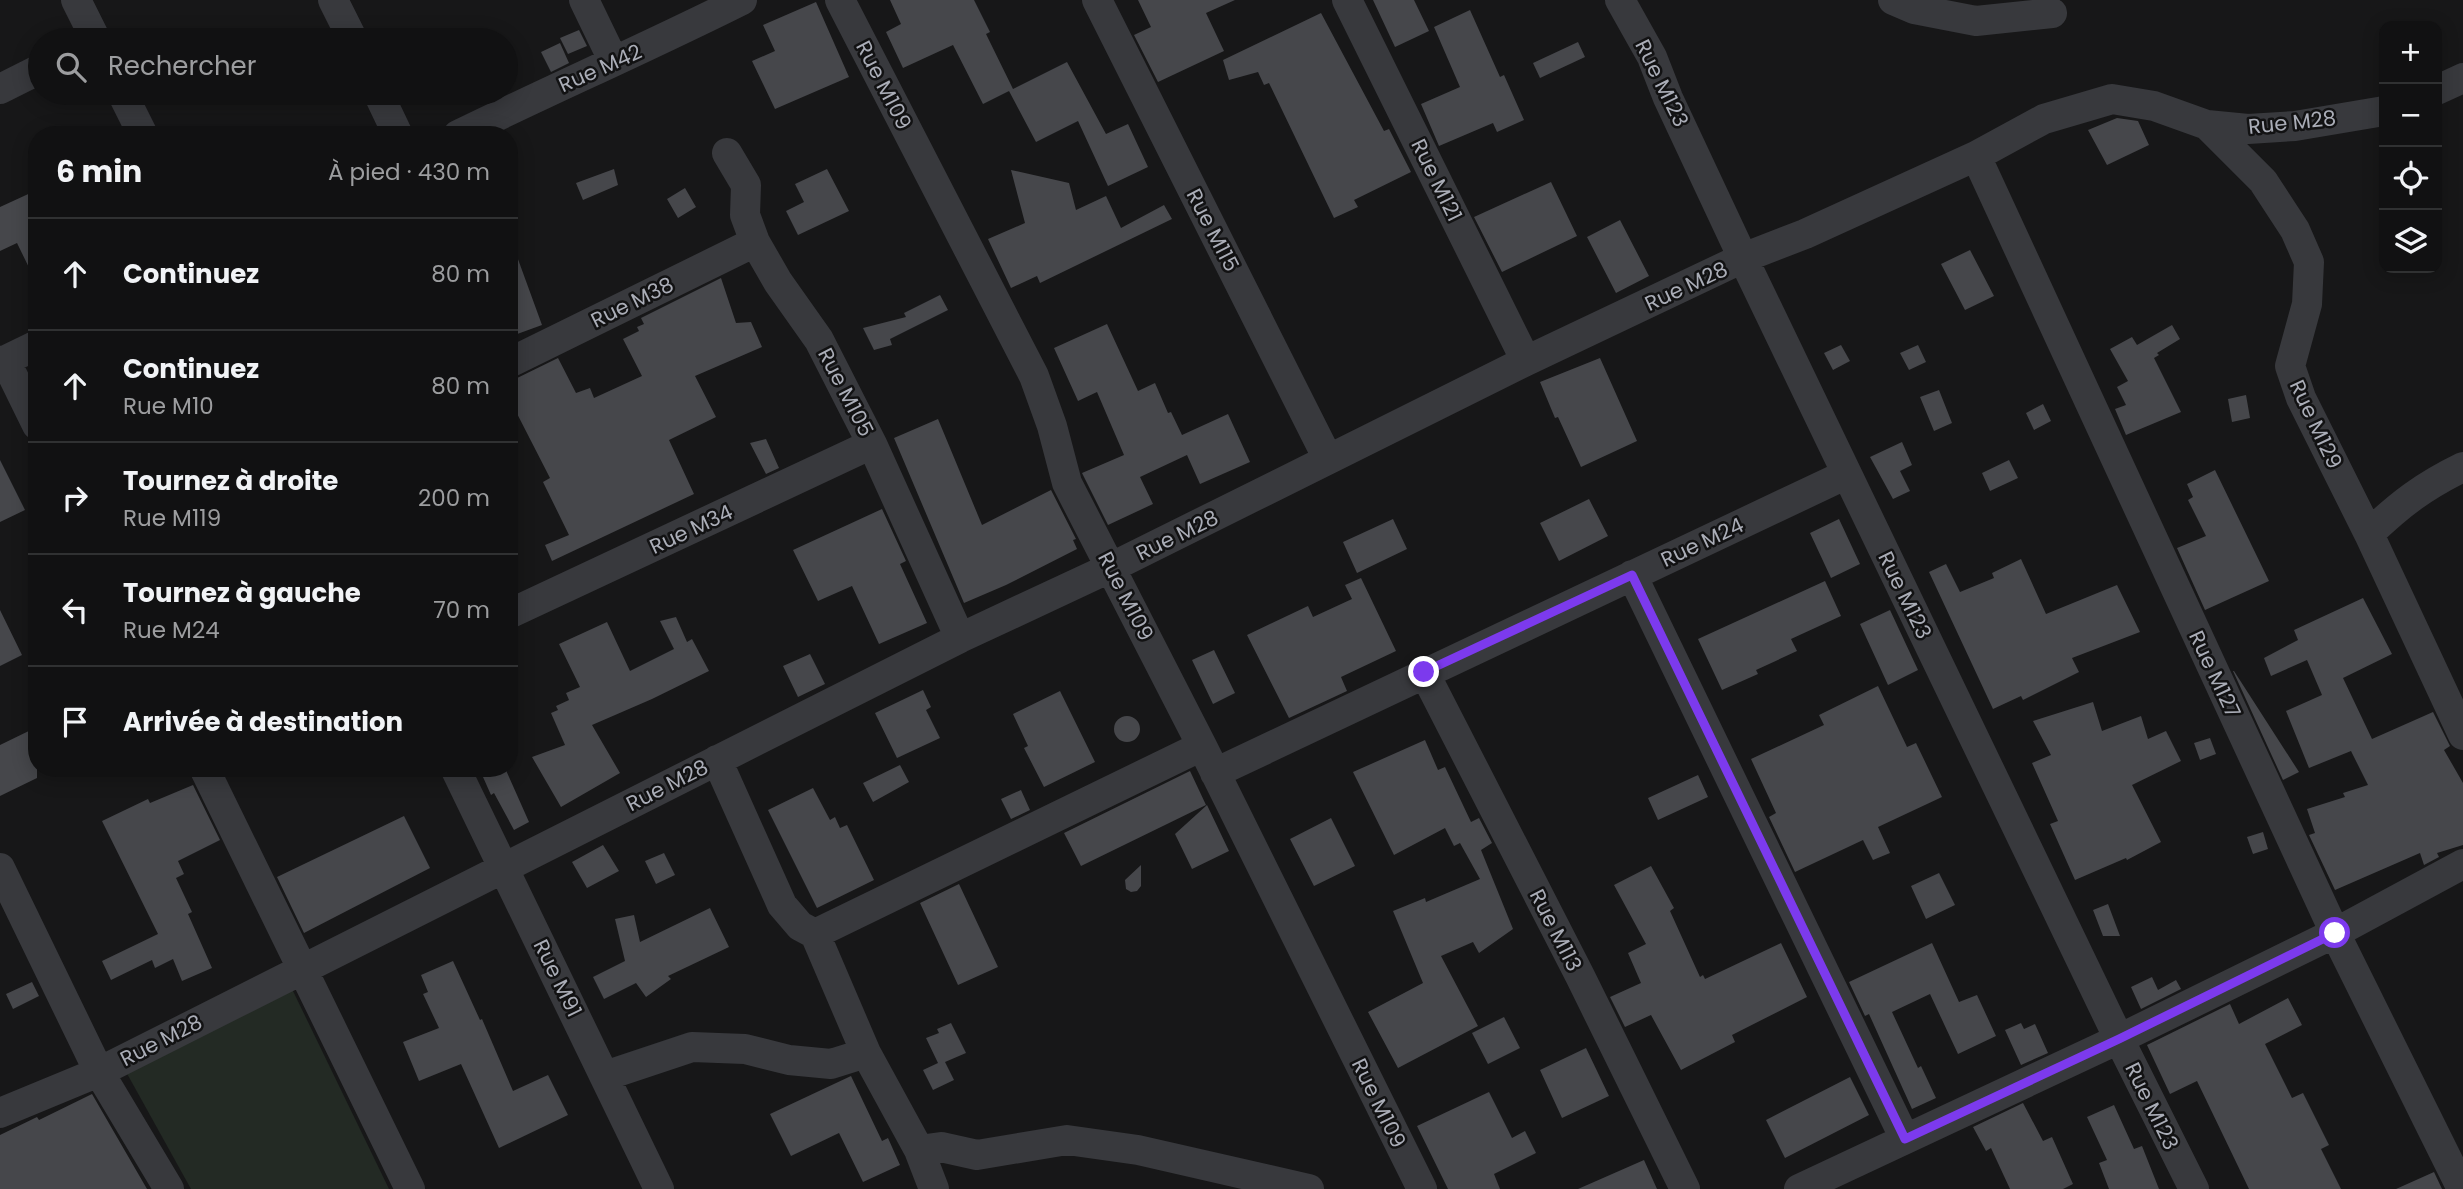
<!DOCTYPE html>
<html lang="fr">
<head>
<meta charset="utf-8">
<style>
	:root { --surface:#111112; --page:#1e1f20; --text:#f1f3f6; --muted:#9c9d9f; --line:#303132 }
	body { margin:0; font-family:Poppins,sans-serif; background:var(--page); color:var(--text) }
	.controls { position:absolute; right:21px; top:21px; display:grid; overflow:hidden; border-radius:14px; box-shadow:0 4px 18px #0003 }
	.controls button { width:63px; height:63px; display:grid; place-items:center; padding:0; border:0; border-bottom:2px solid var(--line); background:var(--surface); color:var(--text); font:35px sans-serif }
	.stop { position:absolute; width:21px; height:21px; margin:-16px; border:5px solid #7c3aed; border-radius:50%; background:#fff }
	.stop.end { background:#7c3aed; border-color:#fff; box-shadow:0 2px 7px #0008 }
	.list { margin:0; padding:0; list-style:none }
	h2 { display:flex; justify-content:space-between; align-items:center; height:91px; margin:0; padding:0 28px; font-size:30px }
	h2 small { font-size:23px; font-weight:400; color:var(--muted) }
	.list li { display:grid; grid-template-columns:46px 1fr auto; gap:21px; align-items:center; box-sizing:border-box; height:112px; padding:0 28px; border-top:2px solid var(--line) }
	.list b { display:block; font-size:26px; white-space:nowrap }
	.list p { margin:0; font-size:23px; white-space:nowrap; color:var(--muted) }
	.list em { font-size:23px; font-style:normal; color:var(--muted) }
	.icon { flex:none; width:38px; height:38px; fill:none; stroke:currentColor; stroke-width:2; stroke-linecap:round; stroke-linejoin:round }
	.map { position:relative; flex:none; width:2463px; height:1189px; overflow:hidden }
	.search { position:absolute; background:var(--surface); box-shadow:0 4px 18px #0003; left:28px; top:28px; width:490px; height:77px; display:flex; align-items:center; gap:18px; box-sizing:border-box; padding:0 24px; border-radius:38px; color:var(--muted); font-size:26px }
	.panel { position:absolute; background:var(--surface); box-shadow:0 4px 18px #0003; left:28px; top:126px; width:490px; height:651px; border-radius:28px }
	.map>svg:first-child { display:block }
	.green { fill:#232a24 }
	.building { fill:#46474b }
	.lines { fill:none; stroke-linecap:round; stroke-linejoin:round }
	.minor { stroke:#38393d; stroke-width:30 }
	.route { stroke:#7c3aed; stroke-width:9 }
	.labels { text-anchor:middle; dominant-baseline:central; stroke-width:5; stroke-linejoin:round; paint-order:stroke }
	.street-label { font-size:21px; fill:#aaadb7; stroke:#121213 }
</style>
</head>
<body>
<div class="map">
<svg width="2463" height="1189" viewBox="0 0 2463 1189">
	<rect width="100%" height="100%" fill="#171718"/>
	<path class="green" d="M 292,989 L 389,1189 L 191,1189 L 125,1070 Z"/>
	<path class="building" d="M 890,0 L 974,0 L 990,32 L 986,34 L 1013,89 L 983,104 L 953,45 L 903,68 L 886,32 L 901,24 Z
		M 1138,0 L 1235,0 L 1206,13 L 1224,51 L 1158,82 L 1134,35 L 1151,27 Z
		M 1373,0 L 1414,0 L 1429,31 L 1395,47 Z
		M 816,2 L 849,77 L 775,109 L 752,61 L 775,51 L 763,25 Z
		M 1470,10 L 1500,77 L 1504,75 L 1524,120 L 1497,132 L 1493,123 L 1439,146 L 1421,104 L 1460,87 L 1434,27 Z
		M 1321,13 L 1384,131 L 1389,129 L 1411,172 L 1354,200 L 1358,207 L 1334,218 L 1269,83 L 1264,85 L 1258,72 L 1229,80 L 1223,60 Z
		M 579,30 L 587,46 L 568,54 L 560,38 Z
		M 1578,42 L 1585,57 L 1540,78 L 1533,63 Z
		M 560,43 L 569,63 L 551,72 L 541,52 Z
		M 1067,62 L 1106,134 L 1128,124 L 1148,167 L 1108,186 L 1078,121 L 1036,142 L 1009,91 Z
		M 2117,118 L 2138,121 L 2149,145 L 2107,165 L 2088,130 Z
		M 614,169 L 618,185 L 583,200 L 576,183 Z
		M 827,169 L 849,211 L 798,235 L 786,211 L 804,202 L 795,184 Z
		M 1011,170 L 1069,183 L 1076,210 L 1106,196 L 1121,228 L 1164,205 L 1172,219 L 1040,283 L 1037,276 L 1011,288 L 988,239 L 1025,223 Z
		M 1551,182 L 1577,236 L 1502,272 L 1474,217 Z
		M 685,188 L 696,207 L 678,218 L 667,199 Z
		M 37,190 L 37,228 L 29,232 L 37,247 L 37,284 L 17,243 L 0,251 L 0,207 Z
		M 1620,220 L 1649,276 L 1616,293 L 1587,237 Z
		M 509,240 L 511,240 L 542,325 L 509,337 Z
		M 1970,250 L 1994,296 L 1965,310 L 1941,264 Z
		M 721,278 L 736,323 L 751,322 L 762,347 L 695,376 L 716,417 L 669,440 L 694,494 L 552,561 L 545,545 L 569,535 L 543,482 L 550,478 L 509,398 L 509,382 L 558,358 L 576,393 L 590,388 L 594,398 L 642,376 L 623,339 L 639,331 L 637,327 L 644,324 L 641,318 Z
		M 940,295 L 948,310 L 890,339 L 892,345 L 874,350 L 863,328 L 906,317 L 904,313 Z
		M 1107,324 L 1138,391 L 1155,383 L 1168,413 L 1171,412 L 1182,435 L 1228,414 L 1250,462 L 1200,484 L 1187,455 L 1140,477 L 1153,504 L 1108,525 L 1082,473 L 1124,455 L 1097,392 L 1078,401 L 1054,348 Z
		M 2172,325 L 2180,339 L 2157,353 L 2159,355 L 2154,358 L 2181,412 L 2126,435 L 2115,409 L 2126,405 L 2117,387 L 2128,381 L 2110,349 L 2132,337 L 2137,345 Z
		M 1841,345 L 1850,361 L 1833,370 L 1824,353 Z
		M 1918,345 L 1926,362 L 1909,370 L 1900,353 Z
		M 1600,358 L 1637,441 L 1581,467 L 1558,417 L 1555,418 L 1540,382 Z
		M 1939,390 L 1952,423 L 1934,431 L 1920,397 Z
		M 2246,395 L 2250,418 L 2232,422 L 2228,399 Z
		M 2043,404 L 2051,421 L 2034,430 L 2026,413 Z
		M 938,419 L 982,525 L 1051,490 L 1076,539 L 1073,540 L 1077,549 L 1006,585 L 964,603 L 894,438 Z
		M 766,439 L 779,468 L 766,474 L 750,443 Z
		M 1902,442 L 1912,465 L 1900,471 L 1910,491 L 1893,499 L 1870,457 Z
		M 0,460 L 25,510 L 0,522 Z
		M 2009,460 L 2018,478 L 1990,491 L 1982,473 Z
		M 2215,470 L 2269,581 L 2205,610 L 2177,548 L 2206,536 L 2188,500 L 2193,497 L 2187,484 Z
		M 1589,499 L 1608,536 L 1559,561 L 1540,523 Z
		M 882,509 L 906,561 L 900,564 L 927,623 L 879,644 L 852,586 L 818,601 L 793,550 Z
		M 1393,519 L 1407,549 L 1357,573 L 1343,542 Z
		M 1839,519 L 1860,564 L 1831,578 L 1810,533 Z
		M 2021,559 L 2046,614 L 2117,585 L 2140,632 L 2072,658 L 2079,672 L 2023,700 L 2021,696 L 1993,709 L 1929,572 L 1946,564 L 1960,592 L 1994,578 L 1992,573 Z
		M 1361,578 L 1396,651 L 1341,677 L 1347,691 L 1289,718 L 1247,635 L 1308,606 L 1313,617 L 1352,599 L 1345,585 Z
		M 1825,581 L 1841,616 L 1791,639 L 1797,651 L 1756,670 L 1758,674 L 1722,690 L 1698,639 Z
		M 2363,598 L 2392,654 L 2343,678 L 2372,739 L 2433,712 L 2450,746 L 2444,750 L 2463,783 L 2463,845 L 2437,853 L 2439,857 L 2424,865 L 2420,853 L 2335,890 L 2309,835 L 2315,833 L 2307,809 L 2345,797 L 2343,793 L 2368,785 L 2351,751 L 2309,768 L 2286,711 L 2322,695 L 2307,660 L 2271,676 L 2264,658 L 2298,640 L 2294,630 Z
		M 0,610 L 22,655 L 0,666 Z
		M 1890,610 L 1918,670 L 1888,685 L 1860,624 Z
		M 676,617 L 687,642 L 692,639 L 709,671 L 652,699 L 592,725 L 620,773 L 561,807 L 532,757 L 565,745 L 551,713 L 558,710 L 556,706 L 569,700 L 566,693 L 580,687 L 559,644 L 607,622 L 630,671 L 674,649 L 660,621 Z
		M 1214,650 L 1235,693 L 1213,704 L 1192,660 Z
		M 810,654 L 825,684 L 798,697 L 783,666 Z
		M 2233,671 L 2234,671 L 2299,772 L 2283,780 Z
		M 1878,686 L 1907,747 L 1916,743 L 1942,797 L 1878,827 L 1890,853 L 1873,860 L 1863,840 L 1795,872 L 1769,817 L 1776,813 L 1751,759 L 1824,725 L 1819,715 Z
		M 923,690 L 931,707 L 926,710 L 940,738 L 897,758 L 875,713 Z
		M 1060,691 L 1095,762 L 1044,787 L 1024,748 L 1028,746 L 1013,714 Z
		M 2093,702 L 2102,731 L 2141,716 L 2148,739 L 2166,731 L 2181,761 L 2132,785 L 2161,842 L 2127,860 L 2126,858 L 2075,880 L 2050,824 L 2058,821 L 2032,763 L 2051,755 L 2033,721 Z
		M1114 729a13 13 0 1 1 26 0a13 13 0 1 1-26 0Z
		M 37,727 L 37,778 L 0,796 L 0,745 Z
		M 2210,738 L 2216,754 L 2200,760 L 2194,743 Z
		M 1425,740 L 1438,770 L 1445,767 L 1471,822 L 1479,818 L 1492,843 L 1481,850 L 1513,929 L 1479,953 L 1473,942 L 1441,956 L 1478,1026 L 1398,1068 L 1368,1012 L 1423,983 L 1393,911 L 1425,898 L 1426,902 L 1480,879 L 1460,843 L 1454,846 L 1445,828 L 1394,855 L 1353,772 Z
		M 900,765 L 909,782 L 873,802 L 863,783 Z
		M 479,768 L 505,768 L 529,822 L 514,830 L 494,793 L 491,795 Z
		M 1190,771 L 1206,805 L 1081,866 L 1064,833 Z
		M 1698,775 L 1708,797 L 1658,820 L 1648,798 Z
		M 193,785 L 220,840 L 178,861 L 184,874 L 176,878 L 192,912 L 188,914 L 212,968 L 182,981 L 173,959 L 155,968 L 152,960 L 111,980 L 102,961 L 158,934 L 102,821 L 148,799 L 150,803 Z
		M 813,788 L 830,820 L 835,817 L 840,828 L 847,825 L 874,880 L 817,908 L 768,810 Z
		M 1021,790 L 1030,810 L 1011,819 L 1001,799 Z
		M 1207,805 L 1229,851 L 1192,869 L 1175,834 Z
		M 404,816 L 430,868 L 304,933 L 277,877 Z
		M 1331,818 L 1355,866 L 1314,886 L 1290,839 Z
		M 2263,832 L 2268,849 L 2253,854 L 2247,837 Z
		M 603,845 L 619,871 L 587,888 L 572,862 Z
		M 664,853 L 675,875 L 656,884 L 645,861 Z
		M 1141,865 L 1141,886 L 1137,891 L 1131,892 L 1126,889 L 1125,880 Z
		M 1651,866 L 1674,908 L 1670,911 L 1700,977 L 1703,975 L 1705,979 L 1781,943 L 1807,997 L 1732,1035 L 1735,1042 L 1681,1070 L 1651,1015 L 1625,1027 L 1610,997 L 1641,983 L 1628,953 L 1646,944 L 1614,885 Z
		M 1939,873 L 1955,905 L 1926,919 L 1911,886 Z
		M 959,884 L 998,967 L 958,985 L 920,903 Z
		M 2108,904 L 2120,936 L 2103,936 L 2093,910 Z
		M 710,908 L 729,947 L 668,976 L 671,979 L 646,997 L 636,983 L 604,999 L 593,977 L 625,961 L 615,919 L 634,915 L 640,942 Z
		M 1932,943 L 1959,1002 L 1977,995 L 1996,1036 L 1958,1054 L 1930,994 L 1892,1012 L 1918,1068 L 1921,1066 L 1936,1098 L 1912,1109 L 1869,1014 L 1865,1016 L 1849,982 Z
		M 453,961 L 480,1020 L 482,1019 L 513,1091 L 548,1075 L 568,1115 L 499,1148 L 461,1064 L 419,1081 L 403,1042 L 439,1028 L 423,994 L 428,992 L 421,975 Z
		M 2152,977 L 2158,990 L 2176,980 L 2181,989 L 2141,1009 L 2131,987 Z
		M 32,982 L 39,996 L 13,1009 L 6,994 Z
		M 2288,998 L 2302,1025 L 2265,1044 L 2292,1098 L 2303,1093 L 2329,1145 L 2321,1149 L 2341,1189 L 2249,1189 L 2197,1081 L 2170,1094 L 2147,1045 L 2230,1004 L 2239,1024 Z
		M 1504,1017 L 1520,1048 L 1488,1064 L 1472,1033 Z
		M 951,1023 L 966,1053 L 945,1062 L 954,1080 L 933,1090 L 923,1070 L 938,1063 L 926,1038 L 939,1033 L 937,1029 Z
		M 2021,1023 L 2024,1029 L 2035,1024 L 2048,1053 L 2021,1065 L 2005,1030 Z
		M 1586,1048 L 1609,1096 L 1562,1118 L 1540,1070 Z
		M 851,1076 L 882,1141 L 888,1138 L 900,1165 L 863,1182 L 839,1133 L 791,1156 L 770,1114 Z
		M 1850,1077 L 1869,1115 L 1785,1158 L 1766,1120 Z
		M 1489,1092 L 1512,1138 L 1525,1131 L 1536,1153 L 1494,1174 L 1500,1189 L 1448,1189 L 1417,1126 Z
		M 92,1094 L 147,1189 L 0,1189 L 0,1135 L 37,1117 L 39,1120 Z
		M 2023,1103 L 2043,1141 L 2052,1137 L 2073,1184 L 2063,1189 L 2010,1189 L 1991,1148 L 1986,1151 L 1973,1127 Z
		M 2114,1105 L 2134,1149 L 2142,1146 L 2159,1189 L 2109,1189 L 2099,1163 L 2107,1160 L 2087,1117 Z
		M 1644,1160 L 1657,1189 L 1578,1189 Z
		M 2434,1172 L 2442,1189 L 2396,1189 Z"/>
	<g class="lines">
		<path class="minor" d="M 76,0 L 96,40
			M 333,0 L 353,40
			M 584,0 L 613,60
			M 840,0 L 1034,376 L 1052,426 L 1067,483 L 1202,746 L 1422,1189
			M 1097,0 L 1328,459
			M 1347,0 L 1526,361
			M 1620,0 L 1652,57 L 1668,98 L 1743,258 L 2119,1039 L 2194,1189
			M 1893,0 L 1914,9 L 1976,21 L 2052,13
			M 0,89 L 40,69
			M 2437,90 L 2463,78
			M 122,93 L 143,135
			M 378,93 L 398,135
			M 2207,125 L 2263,181 L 2295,230 L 2309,262 L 2307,304 L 2290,366 L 2301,398 L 2369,534 L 2463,735
			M 458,135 C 552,89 648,47 742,0
			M 727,153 L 746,185 L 745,215 L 755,242 L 778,282 L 819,340 L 872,444 L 960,638
			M 1976,156 L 2335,933 L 2462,1189
			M 5,360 L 37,425
			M 0,363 L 37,345
			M 509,363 L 755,242
			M 2369,534 C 2400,504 2424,486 2463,467
			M 1632,575 L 1905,1139
			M 509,614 L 872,444
			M 1424,672 L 1580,976 L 1685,1189
			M 717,760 L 782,905 L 800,926 L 815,934 L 1202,746
			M 204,768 L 410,1189
			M 455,768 L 659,1189
			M 1215,773 L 1847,474
			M 0,868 L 99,1072 L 169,1189
			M 815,934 L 866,1053 L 919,1150 L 941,1147 L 977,1155 L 1067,1140 L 1138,1150 L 1309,1189
			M 605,1076 L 692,1047 L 745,1049 L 789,1060 L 831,1064 L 866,1053
			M 0,1113 L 99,1072 L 960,638 L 1112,567 L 1526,361 L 1743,258 L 1805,234 L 1976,156 L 2044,119 L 2112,99 L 2154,106 L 2207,125 L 2248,129 L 2295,126 L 2384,111
			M 919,1150 L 934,1189
			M 1799,1189 L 2119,1039 L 2335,933 L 2463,864"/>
	</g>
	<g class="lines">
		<path class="route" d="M 1424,672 L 1632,575 L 1905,1139 L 2119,1039 L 2335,933"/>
	</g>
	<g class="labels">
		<g class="street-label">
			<text transform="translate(600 68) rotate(-24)">Rue M42</text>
			<text transform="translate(1662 83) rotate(64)">Rue M123</text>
			<text transform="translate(884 85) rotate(63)">Rue M109</text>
			<text transform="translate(2292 122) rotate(-6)">Rue M28</text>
			<text transform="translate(1437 180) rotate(64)">Rue M121</text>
			<text transform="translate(1213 230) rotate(63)">Rue M115</text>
			<text transform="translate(1686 286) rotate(-25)">Rue M28</text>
			<text transform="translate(632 302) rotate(-26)">Rue M38</text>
			<text transform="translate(846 392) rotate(63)">Rue M105</text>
			<text transform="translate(2316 424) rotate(65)">Rue M129</text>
			<text transform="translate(691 529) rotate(-25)">Rue M34</text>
			<text transform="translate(1177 535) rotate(-26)">Rue M28</text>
			<text transform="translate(1702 542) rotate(-25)">Rue M24</text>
			<text transform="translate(1905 595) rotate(64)">Rue M123</text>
			<text transform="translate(1126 596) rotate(63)">Rue M109</text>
			<text transform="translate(2215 674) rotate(65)">Rue M127</text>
			<text transform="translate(667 785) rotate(-27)">Rue M28</text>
			<text transform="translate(1556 930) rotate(63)">Rue M113</text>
			<text transform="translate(558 978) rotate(64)">Rue M91</text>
			<text transform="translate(161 1040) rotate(-27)">Rue M28</text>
			<text transform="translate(1379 1103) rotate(64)">Rue M109</text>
			<text transform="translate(2152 1106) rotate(64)">Rue M123</text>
		</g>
	</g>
</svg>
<div class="controls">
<button>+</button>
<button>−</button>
<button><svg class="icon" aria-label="locate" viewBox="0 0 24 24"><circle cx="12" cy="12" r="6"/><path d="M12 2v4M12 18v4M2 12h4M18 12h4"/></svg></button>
<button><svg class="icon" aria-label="layers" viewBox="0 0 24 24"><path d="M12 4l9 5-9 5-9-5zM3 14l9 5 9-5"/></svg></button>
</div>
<div class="stop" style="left:2335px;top:933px"></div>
<div class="stop end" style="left:1424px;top:672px"></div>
<div class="search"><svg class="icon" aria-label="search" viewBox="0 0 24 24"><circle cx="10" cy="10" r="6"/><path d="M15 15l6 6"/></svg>Rechercher</div>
<section class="panel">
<h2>6 min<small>À pied · 430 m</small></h2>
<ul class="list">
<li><svg class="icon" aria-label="ahead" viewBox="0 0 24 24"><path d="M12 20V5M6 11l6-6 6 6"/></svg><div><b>Continuez</b></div><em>80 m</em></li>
<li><svg class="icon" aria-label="ahead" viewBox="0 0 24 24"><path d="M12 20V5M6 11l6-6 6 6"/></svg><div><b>Continuez</b><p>Rue M10</p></div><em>80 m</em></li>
<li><svg class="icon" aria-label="right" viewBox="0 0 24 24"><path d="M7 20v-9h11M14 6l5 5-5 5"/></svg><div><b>Tournez à droite</b><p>Rue M119</p></div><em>200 m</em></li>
<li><svg class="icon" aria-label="left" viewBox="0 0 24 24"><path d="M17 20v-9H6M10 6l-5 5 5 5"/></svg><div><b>Tournez à gauche</b><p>Rue M24</p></div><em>70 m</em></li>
<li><svg class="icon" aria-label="arrive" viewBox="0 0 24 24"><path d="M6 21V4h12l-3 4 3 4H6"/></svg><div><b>Arrivée à destination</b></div></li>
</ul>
</section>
</div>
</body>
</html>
